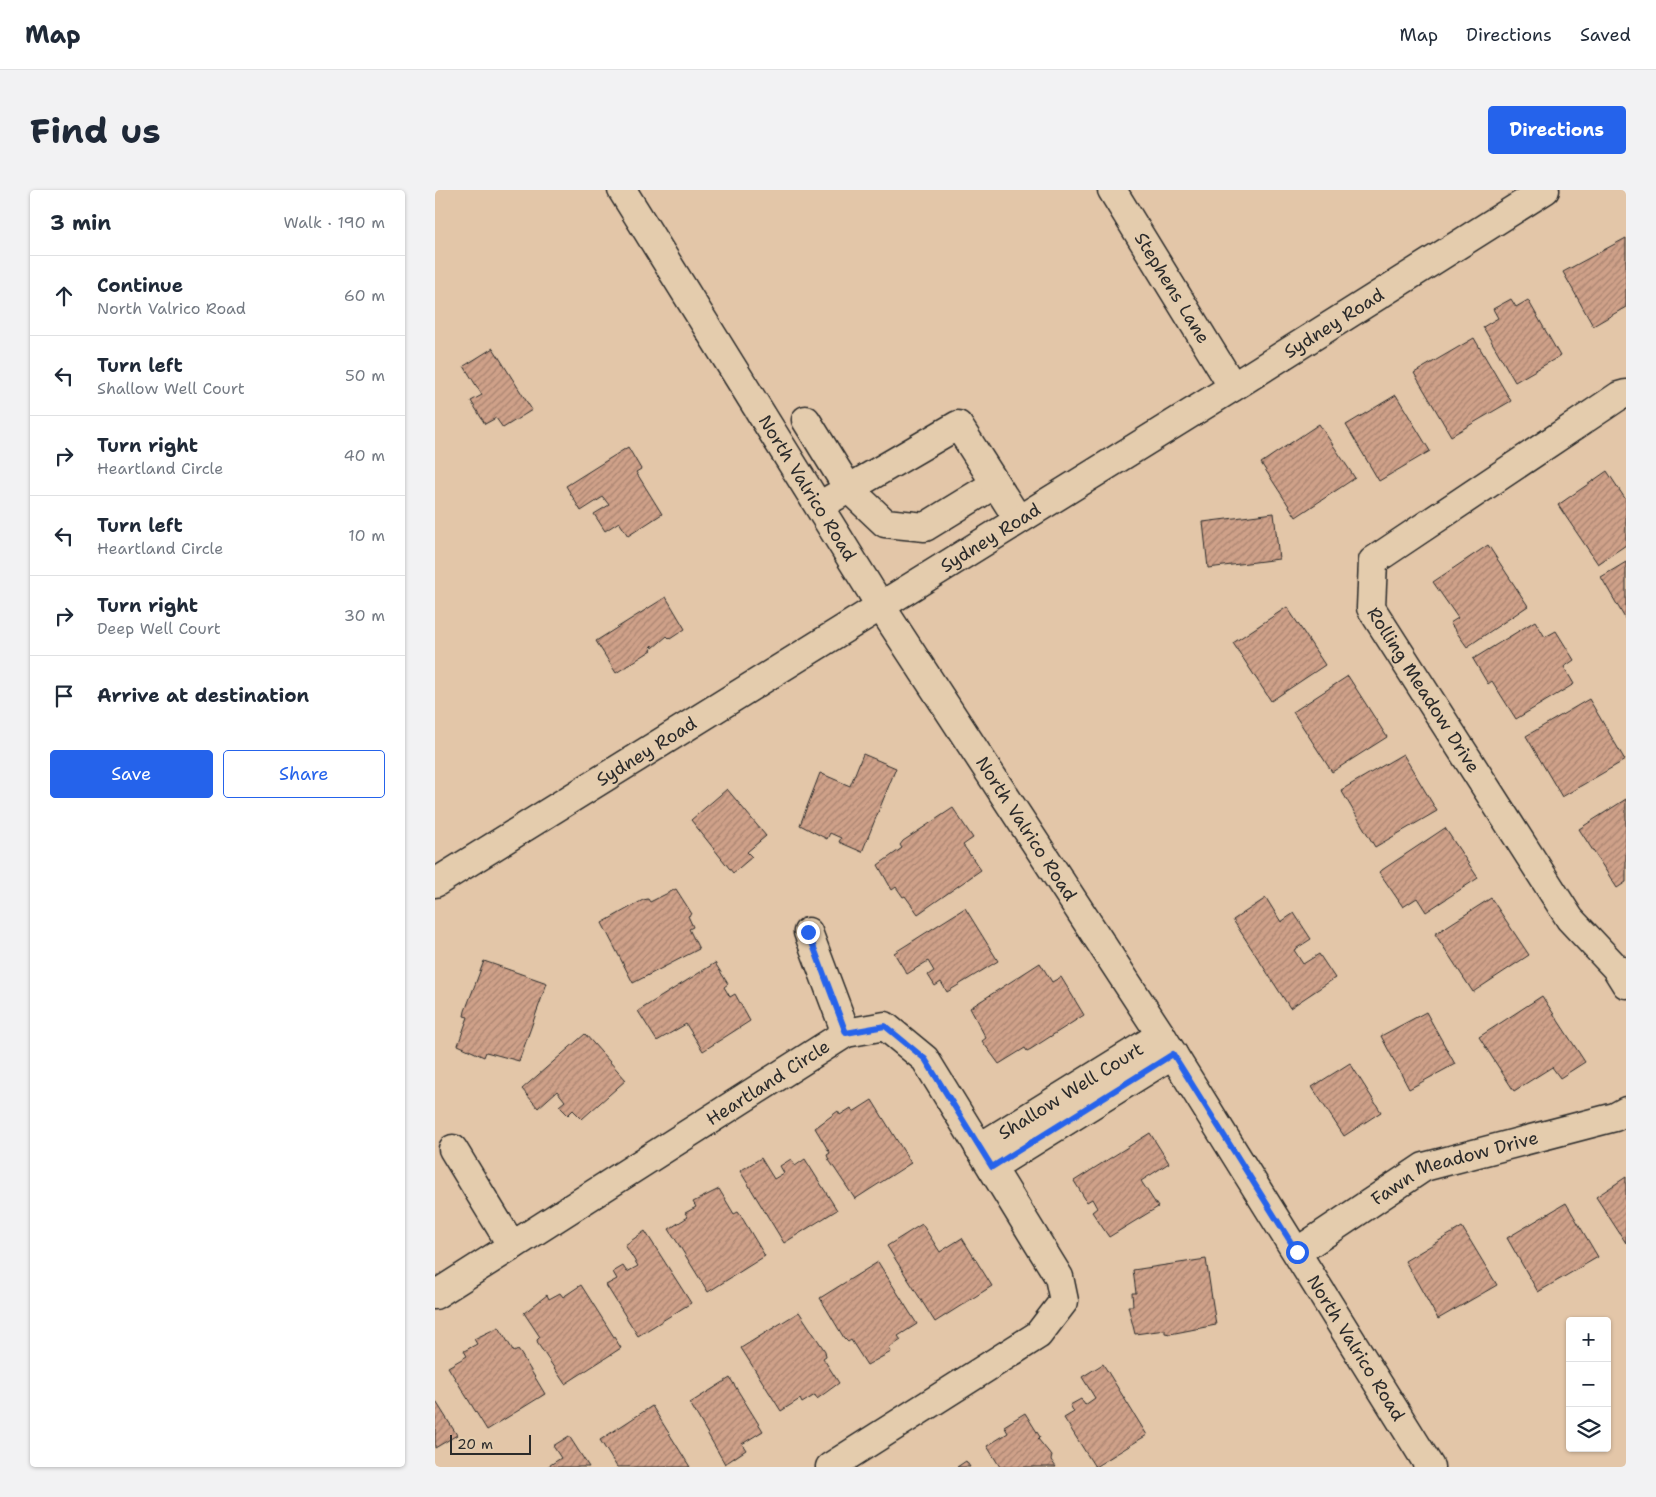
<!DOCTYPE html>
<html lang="en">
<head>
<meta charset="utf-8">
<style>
	:root { --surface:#fff; --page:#f2f2f3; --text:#1f2937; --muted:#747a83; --line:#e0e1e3; --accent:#2563eb }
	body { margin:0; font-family:"Shantell Sans",sans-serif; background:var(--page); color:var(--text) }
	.controls { position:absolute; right:15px; bottom:15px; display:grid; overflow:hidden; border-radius:5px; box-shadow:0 1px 4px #0004 }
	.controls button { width:45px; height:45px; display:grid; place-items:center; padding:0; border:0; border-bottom:1px solid var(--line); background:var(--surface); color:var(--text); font:25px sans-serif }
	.scale { position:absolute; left:15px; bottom:12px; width:81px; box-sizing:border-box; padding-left:5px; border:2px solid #2b2b2b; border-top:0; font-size:14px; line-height:18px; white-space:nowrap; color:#2b2b2b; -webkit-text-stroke:4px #e4ccad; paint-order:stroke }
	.stop { position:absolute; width:15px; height:15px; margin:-11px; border:4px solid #2563eb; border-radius:50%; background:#fff }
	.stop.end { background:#2563eb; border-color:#fff; box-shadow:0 1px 5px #0008 }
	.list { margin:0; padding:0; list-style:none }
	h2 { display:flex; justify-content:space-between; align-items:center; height:65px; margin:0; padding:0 20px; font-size:21px }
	h2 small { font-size:16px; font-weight:400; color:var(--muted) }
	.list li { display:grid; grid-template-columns:32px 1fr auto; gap:15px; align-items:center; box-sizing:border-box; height:80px; padding:0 20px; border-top:1px solid var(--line) }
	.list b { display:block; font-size:19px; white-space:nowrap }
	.list p { margin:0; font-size:16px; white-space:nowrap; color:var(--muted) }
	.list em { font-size:16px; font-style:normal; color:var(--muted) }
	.actions { display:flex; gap:10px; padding:15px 20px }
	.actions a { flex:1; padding:11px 0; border:1px solid var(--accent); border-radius:5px; text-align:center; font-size:18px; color:var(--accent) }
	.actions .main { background:var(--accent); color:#fff }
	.icon { flex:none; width:28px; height:28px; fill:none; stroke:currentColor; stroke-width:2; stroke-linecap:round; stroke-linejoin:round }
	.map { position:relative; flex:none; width:1191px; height:1277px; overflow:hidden; border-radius:5px }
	header { display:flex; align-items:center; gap:30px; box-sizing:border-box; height:70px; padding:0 25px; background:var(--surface); border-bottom:1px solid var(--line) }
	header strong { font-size:24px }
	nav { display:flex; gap:28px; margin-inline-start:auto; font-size:18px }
	.intro { display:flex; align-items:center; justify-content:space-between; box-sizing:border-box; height:120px; padding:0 30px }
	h1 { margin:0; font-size:35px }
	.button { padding:12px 22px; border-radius:5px; background:var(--accent); color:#fff; font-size:18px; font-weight:700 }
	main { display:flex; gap:30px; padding:0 30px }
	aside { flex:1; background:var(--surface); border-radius:5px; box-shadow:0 1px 4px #0004 }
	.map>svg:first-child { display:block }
	.building { fill:url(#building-hatch); stroke:#2b2b2b }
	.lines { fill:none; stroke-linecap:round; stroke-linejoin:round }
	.minor-casing { stroke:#2b2b2b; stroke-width:31 }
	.minor { stroke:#e4ccad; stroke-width:28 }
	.route { stroke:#2563eb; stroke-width:6 }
	.labels { text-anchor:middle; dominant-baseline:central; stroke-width:4; stroke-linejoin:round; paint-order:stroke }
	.street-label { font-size:18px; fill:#2b2b2b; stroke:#e4ccad }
</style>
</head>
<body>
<header>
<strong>Map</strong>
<nav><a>Map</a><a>Directions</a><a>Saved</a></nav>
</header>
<div class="intro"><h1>Find us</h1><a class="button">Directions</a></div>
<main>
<aside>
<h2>3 min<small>Walk · 190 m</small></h2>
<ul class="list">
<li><svg class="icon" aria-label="ahead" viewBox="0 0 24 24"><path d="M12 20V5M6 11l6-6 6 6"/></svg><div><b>Continue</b><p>North Valrico Road</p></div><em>60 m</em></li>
<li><svg class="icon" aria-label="left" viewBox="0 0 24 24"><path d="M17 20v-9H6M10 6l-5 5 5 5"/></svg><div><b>Turn left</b><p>Shallow Well Court</p></div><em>50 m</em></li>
<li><svg class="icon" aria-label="right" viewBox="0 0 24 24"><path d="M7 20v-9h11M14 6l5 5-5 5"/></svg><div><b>Turn right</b><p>Heartland Circle</p></div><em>40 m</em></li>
<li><svg class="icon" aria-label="left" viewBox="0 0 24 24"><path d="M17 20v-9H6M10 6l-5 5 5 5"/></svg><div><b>Turn left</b><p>Heartland Circle</p></div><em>10 m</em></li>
<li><svg class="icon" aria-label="right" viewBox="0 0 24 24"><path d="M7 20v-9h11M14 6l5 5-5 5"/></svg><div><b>Turn right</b><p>Deep Well Court</p></div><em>30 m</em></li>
<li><svg class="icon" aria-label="arrive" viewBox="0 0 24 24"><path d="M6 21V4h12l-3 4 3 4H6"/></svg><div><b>Arrive at destination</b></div></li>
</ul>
<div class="actions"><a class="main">Save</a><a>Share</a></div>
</aside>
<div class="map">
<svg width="1191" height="1277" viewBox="0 0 1191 1277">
	<defs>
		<pattern id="building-hatch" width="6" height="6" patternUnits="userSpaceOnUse" patternTransform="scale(1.25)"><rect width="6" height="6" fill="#cfa189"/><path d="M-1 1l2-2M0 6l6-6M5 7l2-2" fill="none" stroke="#a88370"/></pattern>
	</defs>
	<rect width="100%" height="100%" fill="#e3c6a8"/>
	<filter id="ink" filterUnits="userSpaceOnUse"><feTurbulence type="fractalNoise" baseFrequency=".02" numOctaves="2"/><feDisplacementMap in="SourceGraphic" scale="10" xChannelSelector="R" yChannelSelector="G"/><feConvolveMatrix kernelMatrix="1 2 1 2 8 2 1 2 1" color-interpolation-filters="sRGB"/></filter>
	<g filter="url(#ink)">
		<path class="building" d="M 1191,48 L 1191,117 L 1158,136 L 1128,82 Z
			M 1076,109 L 1081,117 L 1093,110 L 1125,166 L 1080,192 L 1048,137 L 1063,128 L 1058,119 Z
			M 1039,148 L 1076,211 L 1016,246 L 979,183 Z
			M 58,158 L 97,220 L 68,238 L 61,228 L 50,234 L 36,211 L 47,205 L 29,176 Z
			M 961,205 L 995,261 L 944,291 L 911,235 Z
			M 884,234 L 920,288 L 861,327 L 826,273 Z
			M 193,257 L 206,279 L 201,282 L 227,324 L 193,346 L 184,332 L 170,341 L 159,324 L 174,315 L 168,307 L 146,321 L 131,296 Z
			M 1172,281 L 1191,310 L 1191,355 L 1163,374 L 1123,315 Z
			M 839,323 L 844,369 L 773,378 L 768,332 Z
			M 1053,355 L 1093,416 L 1032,457 L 1015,433 L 1023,428 L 998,392 Z
			M 1191,372 L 1191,430 L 1166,387 Z
			M 231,407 L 250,439 L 235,449 L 232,446 L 218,458 L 217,455 L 215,457 L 217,460 L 181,483 L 161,451 Z
			M 852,417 L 890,475 L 836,511 L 798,453 Z
			M 1100,431 L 1110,447 L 1121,441 L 1139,470 L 1129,477 L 1139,494 L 1081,529 L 1057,491 L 1053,494 L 1038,469 Z
			M 913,486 L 952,547 L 897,582 L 858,522 Z
			M 1154,509 L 1190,570 L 1127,607 L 1091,546 Z
			M 428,564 L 461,578 L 427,662 L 404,652 L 406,648 L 395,643 L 392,649 L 365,635 L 385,583 L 415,596 Z
			M 968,564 L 1002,621 L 940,657 L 906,600 Z
			M 292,599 L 331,646 L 312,662 L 317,667 L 298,683 L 256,630 Z
			M 1191,609 L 1191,692 L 1182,698 L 1144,639 Z
			M 518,618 L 538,648 L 528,655 L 546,680 L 483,724 L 470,706 L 468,707 L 461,697 L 457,700 L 443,675 L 467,658 L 465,655 L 468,651 Z
			M 1010,638 L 1043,688 L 991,722 L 982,708 L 968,717 L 944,682 Z
			M 241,699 L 257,724 L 253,726 L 258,737 L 254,739 L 264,759 L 198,793 L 167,733 L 208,710 L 213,709 L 215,712 Z
			M 831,708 L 846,732 L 859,723 L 876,749 L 859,760 L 868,774 L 884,764 L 900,788 L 855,818 L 798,730 Z
			M 1056,708 L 1094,765 L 1038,802 L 1000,744 Z
			M 530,718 L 563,771 L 512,802 L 506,792 L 500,796 L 493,785 L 499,781 L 493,771 L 472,784 L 459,763 Z
			M 49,771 L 112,793 L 84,871 L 51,862 L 49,867 L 23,855 L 33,827 L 29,826 L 30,821 Z
			M 280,773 L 293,794 L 289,797 L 295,807 L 300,804 L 315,831 L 268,861 L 251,834 L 222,851 L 203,821 Z
			M 605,773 L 617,792 L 626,787 L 649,825 L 596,859 L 592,861 L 590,858 L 564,874 L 547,851 L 551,848 L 535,818 Z
			M 1107,806 L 1150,872 L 1125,888 L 1117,877 L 1079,901 L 1044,847 Z
			M 991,822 L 1020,874 L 974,899 L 946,846 Z
			M 150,844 L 191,890 L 147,929 L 138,920 L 133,925 L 124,916 L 130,911 L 122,901 L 103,918 L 87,899 Z
			M 915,873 L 946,922 L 909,946 L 877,897 Z
			M 437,910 L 476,973 L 420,1009 L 394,970 L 392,965 L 395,963 L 380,938 L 403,921 L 405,925 L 416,918 L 418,922 Z
			M 715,943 L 734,973 L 706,991 L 723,1017 L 674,1047 L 657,1022 L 662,1018 L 657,1009 L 652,1012 L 639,991 Z
			M 326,968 L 339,989 L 349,983 L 345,976 L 356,969 L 360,976 L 370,969 L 402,1020 L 349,1053 L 305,981 Z
			M 1191,987 L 1191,1053 L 1161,1007 Z
			M 284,999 L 299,1024 L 303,1022 L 306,1026 L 330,1066 L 273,1102 L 234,1039 L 253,1027 L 250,1023 L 261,1017 L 258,1012 Z
			M 1131,1013 L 1163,1067 L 1103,1102 L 1072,1048 Z
			M 487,1034 L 505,1062 L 527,1048 L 557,1096 L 500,1132 L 452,1056 Z
			M 1027,1037 L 1062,1095 L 1003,1129 L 970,1071 Z
			M 210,1041 L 256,1113 L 203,1146 L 171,1095 L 182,1089 L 178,1082 L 188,1076 L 192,1082 L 203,1076 L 190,1055 Z
			M 771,1069 L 781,1135 L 735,1144 L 730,1143 L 730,1140 L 700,1144 L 693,1116 L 698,1116 L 697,1103 L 701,1103 L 698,1080 Z
			M 443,1072 L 482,1134 L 463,1146 L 466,1150 L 454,1158 L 456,1162 L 432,1175 L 416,1150 L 413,1152 L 409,1148 L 385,1108 Z
			M 146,1095 L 186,1158 L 130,1194 L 103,1154 L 102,1150 L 105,1147 L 89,1123 L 112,1105 L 114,1109 L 125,1103 L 128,1107 Z
			M 364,1122 L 390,1161 L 391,1166 L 388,1168 L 404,1193 L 382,1209 L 380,1205 L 367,1213 L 365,1209 L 346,1221 L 306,1158 Z
			M 64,1137 L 79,1162 L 83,1160 L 86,1164 L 110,1204 L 52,1240 L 13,1177 L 32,1166 L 29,1161 L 42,1154 L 39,1149 Z
			M 668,1174 L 712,1245 L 660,1277 L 629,1228 L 639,1222 L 635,1215 L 646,1209 L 650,1215 L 660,1208 L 647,1187 Z
			M 295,1188 L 328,1241 L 307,1254 L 311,1260 L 290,1274 L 255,1213 Z
			M 0,1210 L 22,1245 L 0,1258 Z
			M 217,1216 L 255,1277 L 182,1277 L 165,1250 Z
			M 590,1223 L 605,1247 L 603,1249 L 617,1266 L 616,1270 L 621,1277 L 565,1277 L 552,1256 L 573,1243 L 569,1236 Z
			M 134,1246 L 154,1277 L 112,1277 L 126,1268 L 118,1256 Z
			M 531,1271 L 535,1277 L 522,1277 Z"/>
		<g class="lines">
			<defs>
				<g id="minor">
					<path id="s1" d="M 187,0 L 445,415 L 726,845 L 995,1277"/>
					<path id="s2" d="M 677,0 L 798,197"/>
					<path id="s3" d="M 1191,204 L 1184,206 L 938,371 L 936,418 L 1135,729 L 1181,778 L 1191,794"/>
					<path d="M 371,230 L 413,298 L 450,333 L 490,337 L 560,294"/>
					<path d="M 384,316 L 523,235 L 583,329"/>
					<path id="s4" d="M 0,693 L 798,197 L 1110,0"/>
					<path d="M 373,742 L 411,843"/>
					<path id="s5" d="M 544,958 L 726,845"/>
					<path d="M 18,959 L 77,1056"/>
					<path d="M 557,977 L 738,864"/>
					<path id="s6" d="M 862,1062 L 989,977 L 1180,927 L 1191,921"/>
					<path id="s7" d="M 0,1105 L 411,843 L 450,836 L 490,869 L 624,1087 L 629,1111 L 603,1145 L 395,1277"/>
				</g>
			</defs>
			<use href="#minor" class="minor-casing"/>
			<use href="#minor" class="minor"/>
		</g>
	</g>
	<g class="lines" filter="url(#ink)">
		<path class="route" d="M 373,742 L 411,843 L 450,836 L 490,869 L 557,977 L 738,864 L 862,1062"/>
	</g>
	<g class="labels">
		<g class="street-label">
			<text stroke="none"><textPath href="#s2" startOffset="115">Stephens Lane</textPath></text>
			<text stroke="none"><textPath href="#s4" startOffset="1059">Sydney Road</textPath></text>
			<text stroke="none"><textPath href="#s1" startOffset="351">North Valrico Road</textPath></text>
			<text stroke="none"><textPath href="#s4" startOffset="654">Sydney Road</textPath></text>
			<text stroke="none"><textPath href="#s3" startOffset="448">Rolling Meadow Drive</textPath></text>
			<text stroke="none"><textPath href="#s4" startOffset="249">Sydney Road</textPath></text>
			<text stroke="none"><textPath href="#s1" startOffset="756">North Valrico Road</textPath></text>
			<text stroke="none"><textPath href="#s7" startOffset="395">Heartland Circle</textPath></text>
			<text stroke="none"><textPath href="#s5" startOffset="108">Shallow Well Court</textPath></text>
			<text stroke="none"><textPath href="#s6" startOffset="181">Fawn Meadow Drive</textPath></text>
			<text stroke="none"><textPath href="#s1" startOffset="1371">North Valrico Road</textPath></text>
		</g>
	</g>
</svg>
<div class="controls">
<button>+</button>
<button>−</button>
<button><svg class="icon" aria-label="layers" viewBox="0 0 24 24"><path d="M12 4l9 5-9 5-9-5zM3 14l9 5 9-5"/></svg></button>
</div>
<div class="scale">20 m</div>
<div class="stop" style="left:862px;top:1062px"></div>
<div class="stop end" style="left:373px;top:742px"></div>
</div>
</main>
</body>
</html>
